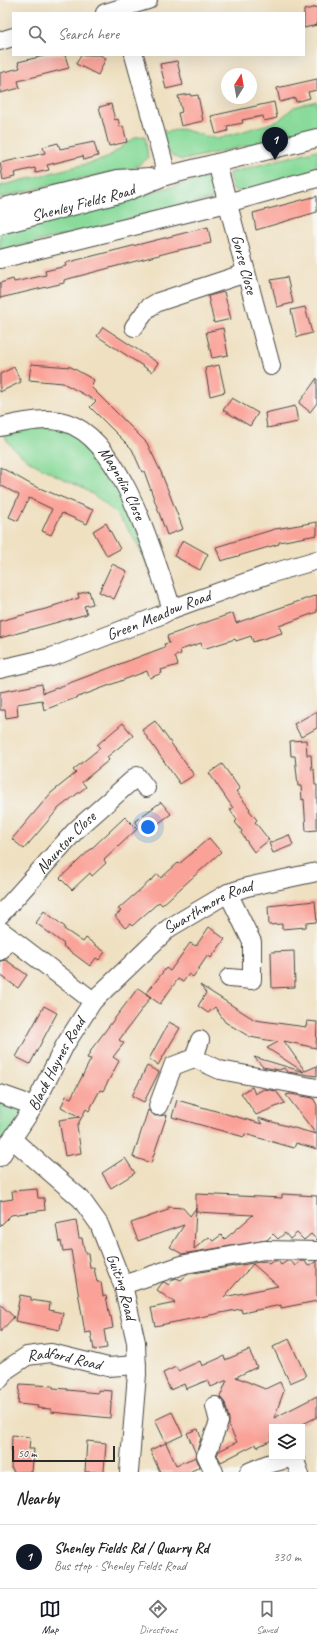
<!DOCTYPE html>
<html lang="en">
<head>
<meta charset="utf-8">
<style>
	:root { --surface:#fff; --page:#f6f6f6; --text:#222; --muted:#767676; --line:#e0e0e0; --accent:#111827 }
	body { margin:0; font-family:Caveat,sans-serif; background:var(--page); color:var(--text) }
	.controls { position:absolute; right:12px; bottom:12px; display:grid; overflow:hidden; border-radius:0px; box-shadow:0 4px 16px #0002 }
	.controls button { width:36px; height:36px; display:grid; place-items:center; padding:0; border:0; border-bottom:1px solid var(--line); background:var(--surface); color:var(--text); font:20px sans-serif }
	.compass { position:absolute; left:221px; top:68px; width:36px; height:36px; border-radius:50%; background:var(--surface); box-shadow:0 4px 16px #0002; rotate:11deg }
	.scale { position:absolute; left:12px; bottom:10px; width:103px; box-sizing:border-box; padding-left:4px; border:2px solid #2b2b2b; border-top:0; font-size:11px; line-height:14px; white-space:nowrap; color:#2b2b2b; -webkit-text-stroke:3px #f6f6f2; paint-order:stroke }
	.you { position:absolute; left:148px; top:827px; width:14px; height:14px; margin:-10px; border:3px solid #fff; border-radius:50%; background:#1a73e8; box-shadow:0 0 0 6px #1a73e833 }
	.badge { display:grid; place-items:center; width:26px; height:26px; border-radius:50%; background:var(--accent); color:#fff; font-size:13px; font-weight:700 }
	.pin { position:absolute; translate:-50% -33px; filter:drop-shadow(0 1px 2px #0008) }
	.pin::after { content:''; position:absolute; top:21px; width:14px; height:12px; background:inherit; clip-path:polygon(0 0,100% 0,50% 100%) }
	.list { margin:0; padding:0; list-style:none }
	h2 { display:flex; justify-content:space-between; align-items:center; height:52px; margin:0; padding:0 16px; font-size:17px }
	h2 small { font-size:13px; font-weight:400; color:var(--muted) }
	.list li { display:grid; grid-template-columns:26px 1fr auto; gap:12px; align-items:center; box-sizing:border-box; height:64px; padding:0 16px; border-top:1px solid var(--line) }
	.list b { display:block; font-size:15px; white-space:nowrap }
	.list p { margin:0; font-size:13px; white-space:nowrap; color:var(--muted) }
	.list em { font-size:13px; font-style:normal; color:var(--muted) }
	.icon { flex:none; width:22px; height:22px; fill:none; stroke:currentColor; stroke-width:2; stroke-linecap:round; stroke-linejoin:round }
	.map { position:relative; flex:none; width:317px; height:1472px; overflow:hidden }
	.search { position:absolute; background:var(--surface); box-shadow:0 4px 16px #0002; left:12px; right:12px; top:12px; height:44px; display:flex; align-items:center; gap:10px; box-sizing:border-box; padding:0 14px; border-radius:0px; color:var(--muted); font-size:15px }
	.sheet { height:116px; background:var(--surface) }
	nav { display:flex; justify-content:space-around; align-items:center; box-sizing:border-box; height:56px; border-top:1px solid var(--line); background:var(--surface); font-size:11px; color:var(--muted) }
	nav a { display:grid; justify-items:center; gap:2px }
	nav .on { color:var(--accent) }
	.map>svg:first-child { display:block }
	.green { fill:#8adb9b; stroke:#5a8363 }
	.building { fill:#faa298; fill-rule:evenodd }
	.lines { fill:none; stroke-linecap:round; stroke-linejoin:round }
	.minor-casing { stroke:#484642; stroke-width:20 }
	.minor { stroke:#fff; stroke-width:18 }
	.labels { text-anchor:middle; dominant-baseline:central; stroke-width:3.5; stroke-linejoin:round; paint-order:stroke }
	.street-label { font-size:16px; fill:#2b2b2b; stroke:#f6f6f2 }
</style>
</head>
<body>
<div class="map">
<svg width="317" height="1472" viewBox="0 0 317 1472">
	<rect width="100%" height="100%" fill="#f6f6f2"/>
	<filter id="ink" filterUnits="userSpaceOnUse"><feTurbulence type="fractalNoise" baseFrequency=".025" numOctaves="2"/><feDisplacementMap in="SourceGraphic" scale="8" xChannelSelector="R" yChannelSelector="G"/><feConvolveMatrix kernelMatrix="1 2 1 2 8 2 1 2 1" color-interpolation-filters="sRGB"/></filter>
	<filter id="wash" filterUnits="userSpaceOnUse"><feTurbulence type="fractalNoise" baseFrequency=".012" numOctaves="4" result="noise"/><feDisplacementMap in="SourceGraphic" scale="16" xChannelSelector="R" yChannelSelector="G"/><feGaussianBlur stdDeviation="0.9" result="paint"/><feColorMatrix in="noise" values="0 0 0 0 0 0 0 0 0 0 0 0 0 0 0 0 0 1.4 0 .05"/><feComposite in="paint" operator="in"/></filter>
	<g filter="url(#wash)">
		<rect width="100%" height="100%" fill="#efe0c1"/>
		<path class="green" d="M 317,101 L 317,130 L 183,160 C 166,156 167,148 161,133 L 181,129 L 217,139 L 278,121 L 294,107 Z
			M 145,136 L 148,158 L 134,168 L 59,183 L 0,198 L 0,186 L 105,159 L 136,137 Z
			M 317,150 L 317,173 L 241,192 L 232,189 L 229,173 Z
			M 209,177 L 214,179 L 218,193 L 215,198 L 0,251 L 0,232 Z
			M 65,426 L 92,441 L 120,479 L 163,603 C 150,573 140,540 117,515 C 109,507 98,497 89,492 C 62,475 12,462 2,430 Z
			M 0,1103 L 17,1107 L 22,1113 L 0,1146 Z"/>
		<g id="blocks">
			<path class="building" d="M 317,7 L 317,25 L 304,28 L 304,10 Z
				M 48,55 L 65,55 L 69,68 L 18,81 L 20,88 L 0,93 L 0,73 L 20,68 L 18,62 Z
				M 81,55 L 100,55 L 106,58 L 98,75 L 76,64 Z
				M 177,61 L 183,85 L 166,89 L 160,64 Z
				M 317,79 L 317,90 L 308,92 L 310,98 L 296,102 L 295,98 L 280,102 L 277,88 Z
				M 190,94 L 191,96 L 198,95 L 203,121 L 181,126 L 178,113 L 182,112 L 178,96 Z
				M 274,102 L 277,118 L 264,121 L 263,116 L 242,120 L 243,123 L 227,126 L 228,131 L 216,134 L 211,116 Z
				M 111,104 L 115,120 L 118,119 L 120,127 L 123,126 L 127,142 L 109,146 L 99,107 Z
				M 94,142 L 98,156 L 84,160 L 83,156 L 47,165 L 49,170 L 36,173 L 35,168 L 14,173 L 15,177 L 3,180 L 0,163 L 45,153 L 43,147 L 58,143 L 60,149 Z
				M 317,196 L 317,212 L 256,230 L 253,213 Z
				M 208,227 L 211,243 L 174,251 L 64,280 L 64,283 L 0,298 L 0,283 L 13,279 L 14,282 L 46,275 L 45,271 L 66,266 L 65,263 Z
				M 287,277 L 293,303 L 277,307 L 271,280 Z
				M 224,292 L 231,319 L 214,323 L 208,296 Z
				M 305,307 L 312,333 L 297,337 L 291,310 Z
				M 103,327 L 158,363 L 152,372 L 97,336 Z
				M 223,328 L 228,355 L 212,358 L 206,332 Z
				M 31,364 L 71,367 L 94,380 L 91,387 L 147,443 L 161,472 L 183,529 L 167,535 L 144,471 L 142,472 L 132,449 L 90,407 L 96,401 L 63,383 L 29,380 Z
				M 219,365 L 225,392 L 210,396 L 205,368 Z
				M 14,367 L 21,382 L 0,392 L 0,374 Z
				M 317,378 L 317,403 L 310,412 L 299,403 Z
				M 232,398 L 258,413 L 250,426 L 223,410 Z
				M 295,406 L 298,422 L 267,428 L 265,413 Z
				M 0,467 L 32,485 L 93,510 L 87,524 L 62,513 L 51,535 L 42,531 L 52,509 L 29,498 L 18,521 L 9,517 L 19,495 L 0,485 Z
				M 317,522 L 317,535 L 279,542 L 279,544 L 221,561 L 216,547 L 275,529 Z
				M 106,523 L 120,549 L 107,556 L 93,531 Z
				M 183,540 L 208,554 L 200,570 L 174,556 Z
				M 112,564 L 127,571 L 114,599 L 99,592 Z
				M 89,591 L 93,604 L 84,606 L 87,614 L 0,638 L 0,621 L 53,607 L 53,606 L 79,598 L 78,594 Z
				M 317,595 L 317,612 L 279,626 L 282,633 L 253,642 L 251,636 L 236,641 L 235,639 L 203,649 L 201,643 L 180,650 L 181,654 L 175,656 L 178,665 L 161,670 L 162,673 L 150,678 L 147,671 L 44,710 L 42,700 L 17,704 L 18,716 L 6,718 L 5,710 L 0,710 L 0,692 L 42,684 L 43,693 L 165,647 L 164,644 L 169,643 L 167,636 L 204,623 L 233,613 L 236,623 Z
				M 317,711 L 317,728 L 301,737 L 294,724 Z
				M 155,721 L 194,775 L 180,784 L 142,730 Z
				M 123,723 L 133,736 L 107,757 L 109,760 L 82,782 L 86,787 L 59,808 L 24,849 L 12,839 L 51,793 L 76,773 L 73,770 L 100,748 L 97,745 Z
				M 306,740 L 307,755 L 311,755 L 312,770 L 314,769 L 315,785 L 317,785 L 317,830 L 306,831 L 304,799 L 302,800 L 301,786 L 298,786 L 295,756 L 291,756 L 290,741 Z
				M 222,764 L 240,789 L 236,791 L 250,809 L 249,810 L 257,820 L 255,822 L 269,840 L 254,852 L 241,833 L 242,831 L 235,822 L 237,820 L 230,810 L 233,808 L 209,773 Z
				M 161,802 L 171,814 L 144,834 L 135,821 Z
				M 125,817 L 137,829 L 104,860 L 106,863 L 92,876 L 90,873 L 72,890 L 60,878 Z
				M 289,835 L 293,845 L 273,853 L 269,843 Z
				M 209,838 L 221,852 L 162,905 L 159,902 L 132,926 L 130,924 L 125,928 L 115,916 L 121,911 L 118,909 L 158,874 L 161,878 L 178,863 L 179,864 Z
				M 315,901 L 317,922 L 306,923 L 306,927 L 282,929 L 282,924 L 269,925 L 268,906 Z
				M 44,911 L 65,927 L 64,929 L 83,942 L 86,938 L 105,952 L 99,960 L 96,958 L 90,966 L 63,946 L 64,944 L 36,923 Z
				M 209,927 L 225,939 L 211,958 L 208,955 L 193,977 L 189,974 L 183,982 L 178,979 L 160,1004 L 146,994 L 166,968 L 170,971 L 190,943 L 196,946 Z
				M 294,951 L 295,987 L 272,988 L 271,952 Z
				M 6,960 L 27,975 L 18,988 L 0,975 L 0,961 Z
				M 200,985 L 255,1020 L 306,1027 L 307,1021 L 317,1022 L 316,1048 L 284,1041 L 305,1071 L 317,1066 L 317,1076 L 287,1072 L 284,1068 L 279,1070 L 263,1067 L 254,1057 L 304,1072 L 267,1048 L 278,1042 L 250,1037 L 225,1022 L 215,1007 L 208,1013 L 198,1006 L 206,993 Z
				M 138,988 L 151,997 L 119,1040 L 124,1043 L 113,1057 L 119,1061 L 103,1091 L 100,1090 L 89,1111 L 86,1109 L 77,1126 L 81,1153 L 65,1156 L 59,1120 L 80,1117 L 61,1107 L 66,1096 L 71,1098 L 91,1059 L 87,1058 L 93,1047 Z
				M 44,1006 L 57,1013 L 30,1064 L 16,1057 Z
				M 169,1022 L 180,1028 L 158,1065 L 149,1059 Z
				M 147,1066 L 159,1072 L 144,1102 L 132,1096 Z
				M 252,1087 L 255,1094 L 264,1089 L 276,1091 L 285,1103 L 256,1115 L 241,1093 Z
				M 290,1094 L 313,1098 L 317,1105 L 317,1149 L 296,1143 L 294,1148 L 245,1134 L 244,1137 L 172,1117 L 177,1100 L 262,1124 L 258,1118 L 316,1134 L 286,1095 Z
				M 148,1110 L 155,1116 L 167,1115 L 151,1163 L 133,1157 Z
				M 125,1158 L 135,1173 L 111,1188 L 102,1173 Z
				M 37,1189 L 38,1198 L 44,1198 L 45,1210 L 11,1215 L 0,1226 L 0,1201 L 13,1199 L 12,1191 Z
				M 196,1194 L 282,1198 L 282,1194 L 317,1196 L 317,1240 L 311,1234 L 304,1240 L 297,1233 L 290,1239 L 285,1233 L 278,1239 L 273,1234 L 267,1240 L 182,1254 L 170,1247 L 184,1225 L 138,1241 L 131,1223 L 168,1210 L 168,1207 L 183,1208 L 190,1216 L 196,1208 L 194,1249 L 209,1237 L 213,1241 L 221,1235 L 225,1239 L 253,1215 L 196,1212 Z
				M 76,1220 L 79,1238 L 82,1238 L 85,1253 L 88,1253 L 90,1268 L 94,1268 L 97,1282 L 101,1282 L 103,1296 L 106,1296 L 110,1317 L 111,1316 L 113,1328 L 104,1330 L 107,1348 L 94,1350 L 91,1332 L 85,1333 L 71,1250 L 63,1251 L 61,1241 L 59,1242 L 56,1224 Z
				M 265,1261 L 269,1264 L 273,1261 L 278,1261 L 281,1265 L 287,1261 L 291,1261 L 295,1266 L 301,1261 L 305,1261 L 308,1266 L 317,1261 L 317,1301 L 281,1308 L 281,1305 L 242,1313 L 241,1309 L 155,1326 L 151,1308 L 175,1303 L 157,1290 L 162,1283 L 164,1282 L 169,1285 L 172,1280 L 176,1278 L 181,1280 L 188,1274 ZM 253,1264 L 278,1286 L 224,1297 Z
				M 20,1295 L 31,1297 L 31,1300 L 50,1303 L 49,1310 L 63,1313 L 60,1330 L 15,1321 Z
				M 0,1304 L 14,1317 L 0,1332 Z
				M 289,1339 L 306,1376 L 290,1383 L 273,1347 Z
				M 249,1350 L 257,1367 L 236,1377 L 265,1389 L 280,1382 L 284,1391 L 274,1418 L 317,1396 L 317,1417 L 297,1427 L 272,1427 L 272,1440 L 257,1447 L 256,1444 L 221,1462 L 217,1455 L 219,1451 L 237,1442 L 229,1426 L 229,1419 L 225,1403 L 220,1397 L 227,1380 L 211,1387 L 208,1380 L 186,1389 L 184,1384 L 170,1390 L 163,1373 L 176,1367 L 178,1371 L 200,1361 L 202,1366 L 224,1356 L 225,1360 Z
				M 20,1384 L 53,1386 L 53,1388 L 67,1389 L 67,1390 L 98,1393 L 98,1390 L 112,1391 L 110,1418 L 51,1412 L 51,1409 L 37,1408 L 38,1406 L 18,1404 Z
				M 172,1412 L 183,1435 L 166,1443 L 155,1420 Z
				M 198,1429 L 201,1438 L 196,1454 L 187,1433 Z
				M 12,1435 L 30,1437 L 29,1449 L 34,1449 L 32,1472 L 13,1472 L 13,1469 L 11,1469 Z
				M 87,1441 L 106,1443 L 104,1472 L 85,1472 Z
				M 166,1443 L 176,1465 L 196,1457 L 200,1467 L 189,1472 L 160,1472 L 150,1450 Z"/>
		</g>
	</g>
	<g filter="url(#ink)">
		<use href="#blocks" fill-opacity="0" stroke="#484642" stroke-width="1"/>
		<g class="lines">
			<defs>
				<g id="minor">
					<path d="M 105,13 L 148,0"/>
					<path d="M 0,41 L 13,37"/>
					<path d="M 134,55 L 163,160 L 165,176"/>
					<path id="s1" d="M 217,163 L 271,366"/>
					<path d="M 0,208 L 118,179 L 150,177"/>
					<path id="s2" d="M 0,225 L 126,192 L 165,176 L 317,138"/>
					<path d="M 0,259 L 227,203 L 317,178"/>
					<path d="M 134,327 L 148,308 L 158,302 L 246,273"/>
					<path id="s3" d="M 0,427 C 20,423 46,416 67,423 C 123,441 154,557 172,609"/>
					<path id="s4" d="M 0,669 L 52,657 L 161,615 L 172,609 L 269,574 L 317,560"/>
					<path d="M 228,893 L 252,942 L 252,980 L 229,978"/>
					<path id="s5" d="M 0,915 L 76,830 L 137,776 L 146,788"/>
					<path d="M 0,930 L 93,1001"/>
					<path d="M 0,951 L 9,937"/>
					<path d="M 200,1040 L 194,1058 L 220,1070 L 317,1088"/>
					<path d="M 0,1094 L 34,1106"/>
					<path d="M 158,1106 L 173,1066 L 194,1058"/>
					<path id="s6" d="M 12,1139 L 81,1199 L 99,1224 L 123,1285 L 136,1342 L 137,1374 L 129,1472"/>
					<path id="s7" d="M 0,1157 L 34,1106 L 65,1045 L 93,1001 L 169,928 L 228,893 L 247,887 L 317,872"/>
					<path d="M 123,1285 L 185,1264 L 264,1250 L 317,1251"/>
					<path id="s8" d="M 0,1379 L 6,1370 L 27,1356 L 51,1353 L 108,1367 L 137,1365"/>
					<path d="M 214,1472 L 206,1455 L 219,1422 L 215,1406"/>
					<path d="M 249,1472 L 268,1464 L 294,1457 L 299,1472"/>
				</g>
			</defs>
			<use href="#minor" class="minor-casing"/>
			<use href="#minor" class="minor"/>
		</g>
	</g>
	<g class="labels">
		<g class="street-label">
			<text stroke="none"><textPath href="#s2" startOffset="86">Shenley Fields Road</textPath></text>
			<text stroke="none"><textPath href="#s1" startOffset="105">Gorse Close</textPath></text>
			<text stroke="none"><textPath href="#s3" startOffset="152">Magnolia Close</textPath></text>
			<text stroke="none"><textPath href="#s4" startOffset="168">Green Meadow Road</textPath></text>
			<text stroke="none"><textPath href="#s5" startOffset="98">Naunton Close</textPath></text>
			<text stroke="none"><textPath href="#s7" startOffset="332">Swarthmore Road</textPath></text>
			<text stroke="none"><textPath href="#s7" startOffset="109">Black Haynes Road</textPath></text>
			<text stroke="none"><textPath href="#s6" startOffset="189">Guiting Road</textPath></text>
			<text stroke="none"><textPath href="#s8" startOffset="74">Radford Road</textPath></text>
		</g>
	</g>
</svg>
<div class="controls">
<button><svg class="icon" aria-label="layers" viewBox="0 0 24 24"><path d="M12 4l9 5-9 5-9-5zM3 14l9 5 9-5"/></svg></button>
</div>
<svg class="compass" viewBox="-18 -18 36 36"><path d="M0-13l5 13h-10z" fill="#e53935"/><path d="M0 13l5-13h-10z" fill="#767676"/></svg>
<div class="scale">50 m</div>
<div class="you"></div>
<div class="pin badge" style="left:275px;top:160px">1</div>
<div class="search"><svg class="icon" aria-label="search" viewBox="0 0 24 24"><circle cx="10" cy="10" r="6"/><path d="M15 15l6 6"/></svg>Search here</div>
</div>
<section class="sheet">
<h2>Nearby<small></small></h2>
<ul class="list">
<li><span class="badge">1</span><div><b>Shenley Fields Rd / Quarry Rd</b><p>Bus stop · Shenley Fields Road</p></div><em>330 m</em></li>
</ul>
</section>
<nav>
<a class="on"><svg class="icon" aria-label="map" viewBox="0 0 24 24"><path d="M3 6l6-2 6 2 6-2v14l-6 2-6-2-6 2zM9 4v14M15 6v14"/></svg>Map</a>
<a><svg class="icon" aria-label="directions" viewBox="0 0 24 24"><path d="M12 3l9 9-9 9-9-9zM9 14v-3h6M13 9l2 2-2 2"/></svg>Directions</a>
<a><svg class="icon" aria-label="saved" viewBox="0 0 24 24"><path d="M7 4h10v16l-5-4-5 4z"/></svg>Saved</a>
</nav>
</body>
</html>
